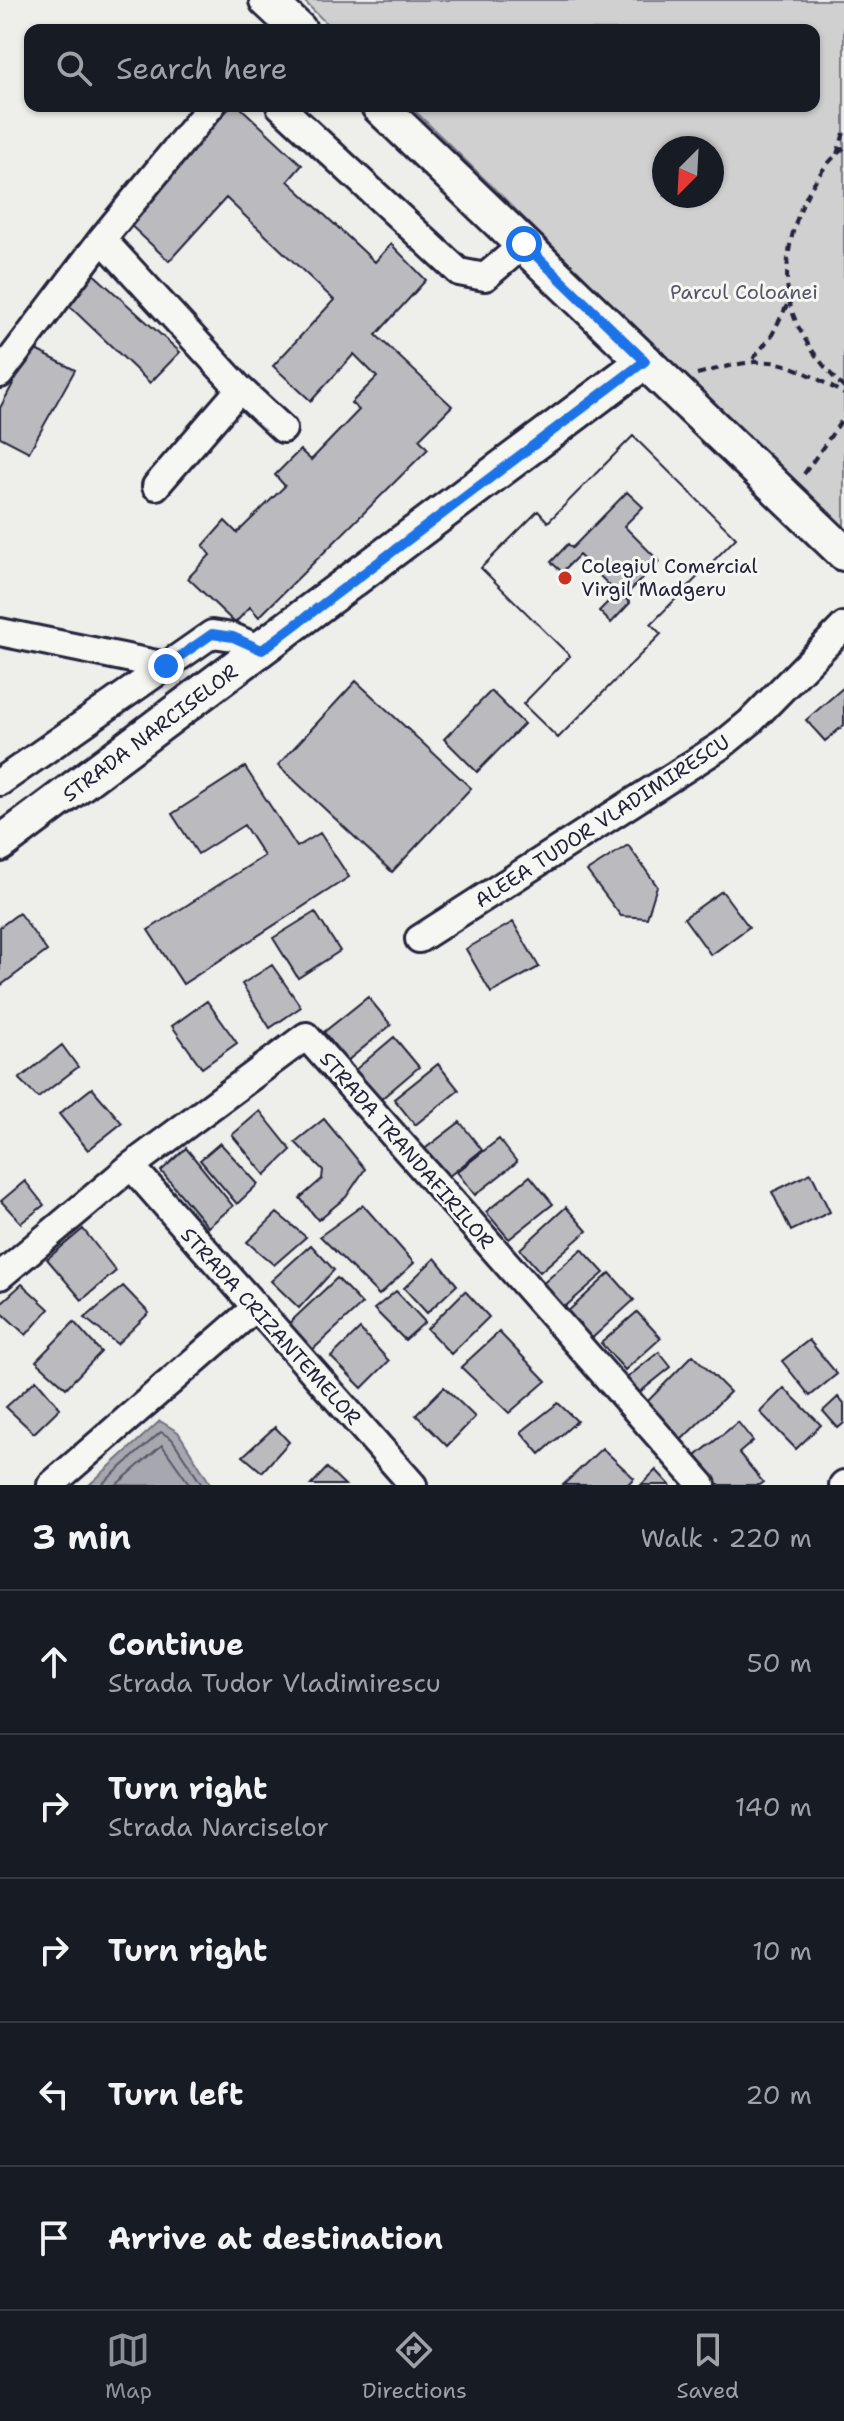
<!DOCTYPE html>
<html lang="en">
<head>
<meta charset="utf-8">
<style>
	:root { --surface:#171b24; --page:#20242c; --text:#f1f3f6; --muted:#9ea1a6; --line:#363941; --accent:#8c9099 }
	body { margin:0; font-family:"Shantell Sans",sans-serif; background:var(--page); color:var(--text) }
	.compass { position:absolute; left:652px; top:136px; width:72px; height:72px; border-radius:50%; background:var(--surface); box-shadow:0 2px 6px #0004; rotate:204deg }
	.stop { position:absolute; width:24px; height:24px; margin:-18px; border:6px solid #1a73e8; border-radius:50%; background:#fff }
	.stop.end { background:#1a73e8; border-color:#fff; box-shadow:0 2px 8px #0008 }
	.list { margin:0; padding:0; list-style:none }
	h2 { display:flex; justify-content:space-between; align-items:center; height:104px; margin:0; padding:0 32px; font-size:34px }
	h2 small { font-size:26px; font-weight:400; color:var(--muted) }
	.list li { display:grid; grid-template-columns:52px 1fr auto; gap:24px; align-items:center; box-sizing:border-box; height:144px; padding:0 32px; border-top:2px solid var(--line) }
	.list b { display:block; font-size:30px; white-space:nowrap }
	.list p { margin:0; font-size:26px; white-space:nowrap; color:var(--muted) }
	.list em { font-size:26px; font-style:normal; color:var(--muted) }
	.icon { flex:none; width:44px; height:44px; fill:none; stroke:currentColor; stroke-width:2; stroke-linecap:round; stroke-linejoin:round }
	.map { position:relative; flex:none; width:844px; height:1485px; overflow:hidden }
	.search { position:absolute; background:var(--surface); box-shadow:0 2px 6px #0004; left:24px; right:24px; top:24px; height:88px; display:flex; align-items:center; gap:20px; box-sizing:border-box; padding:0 28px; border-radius:16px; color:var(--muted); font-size:30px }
	.sheet { height:824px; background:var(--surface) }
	nav { display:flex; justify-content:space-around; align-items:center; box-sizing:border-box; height:112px; border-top:2px solid var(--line); background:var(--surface); font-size:22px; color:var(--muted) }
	nav a { display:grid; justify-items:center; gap:4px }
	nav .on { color:var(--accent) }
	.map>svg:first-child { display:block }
	.green { fill:#d0d0d1; stroke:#797986; stroke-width:2; fill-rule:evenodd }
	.water { fill:#a7a7af; stroke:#727281; stroke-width:2 }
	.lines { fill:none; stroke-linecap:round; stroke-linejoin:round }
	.shore { stroke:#575769; stroke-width:2 }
	.building { fill:#bbbbbf; stroke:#22223b; stroke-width:2; fill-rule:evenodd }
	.minor-casing { stroke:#22223b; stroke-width:32 }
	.major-casing { stroke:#22223b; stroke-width:40 }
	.path { stroke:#22223b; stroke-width:4; stroke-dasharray:8 6; stroke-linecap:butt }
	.minor { stroke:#f6f6f2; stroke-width:26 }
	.major { stroke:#f6f6f2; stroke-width:34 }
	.route { stroke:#1a73e8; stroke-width:10 }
	.poi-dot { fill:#c8321e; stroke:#f6f6f2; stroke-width:3 }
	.labels { text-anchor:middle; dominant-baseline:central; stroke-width:6; stroke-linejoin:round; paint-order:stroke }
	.park-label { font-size:20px; fill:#565668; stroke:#f6f6f2 }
	.poi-label { font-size:20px; fill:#22223b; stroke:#f6f6f2; text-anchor:start }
	.street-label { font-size:20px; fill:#22223b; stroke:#f6f6f2 }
</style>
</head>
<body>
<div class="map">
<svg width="844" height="1485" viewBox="0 0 844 1485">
	<rect width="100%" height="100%" fill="#eeeeeb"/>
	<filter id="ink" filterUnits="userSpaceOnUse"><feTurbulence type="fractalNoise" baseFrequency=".0125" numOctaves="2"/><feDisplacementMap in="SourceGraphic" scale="16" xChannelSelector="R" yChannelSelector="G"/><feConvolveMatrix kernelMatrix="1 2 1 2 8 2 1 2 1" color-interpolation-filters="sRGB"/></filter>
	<g filter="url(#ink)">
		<path class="green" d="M 303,0 L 844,0 L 844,532 L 410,106 L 814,106 L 814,30 L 333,30 ZM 664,148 L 712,148 L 712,196 L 664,196 Z"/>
		<path class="water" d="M 160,1421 L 178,1432 L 211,1485 L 89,1485 Z"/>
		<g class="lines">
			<path class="shore" d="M 101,1485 L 161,1432 L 172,1439 L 202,1485
				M 116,1485 L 162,1445 L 190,1485"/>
		</g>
		<path class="building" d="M 231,106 L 239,106 L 302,165 L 288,181 L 375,262 L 391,244 L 426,280 L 376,335 L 452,406 L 419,439 L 428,449 L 259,617 L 250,607 L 235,623 L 188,578 L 210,555 L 203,546 L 225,521 L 237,533 L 285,486 L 275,475 L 300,450 L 311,460 L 359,410 L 351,403 L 377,377 L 354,354 L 311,401 L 273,366 L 334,300 L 226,198 L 169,261 L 127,222 Z
			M 90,271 L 180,352 L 150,383 L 64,301 Z
			M 32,348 L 75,370 L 29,452 L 0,437 L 0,408 Z
			M 633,436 L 736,538 L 651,624 L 661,634 L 558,738 L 523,704 L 570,656 L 481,568 L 538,511 L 548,522 ZM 627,492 L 643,507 L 624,526 L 659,561 L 624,597 L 630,603 L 611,623 L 599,611 L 617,593 L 579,555 L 562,572 L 551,562 L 568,544 L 572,548 Z
			M 633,436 L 736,538 L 651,624 L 661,634 L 558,738 L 523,704 L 570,656 L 481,568 L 538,511 L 548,522 Z
			M 356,681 L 471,788 L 392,872 L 278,765 Z
			M 844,687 L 844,725 L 825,741 L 806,720 Z
			M 491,691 L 524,724 L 477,772 L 444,739 Z
			M 245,767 L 297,847 L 320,833 L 349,877 L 183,984 L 148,930 L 264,856 L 244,825 L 198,854 L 172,814 Z
			M 628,845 L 657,886 L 647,918 L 621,916 L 587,871 Z
			M 722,891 L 749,927 L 711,955 L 684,918 Z
			M 315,912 L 340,951 L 298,978 L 273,938 Z
			M 19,913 L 47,951 L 0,986 L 0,927 Z
			M 513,922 L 539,967 L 491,993 L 466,949 Z
			M 272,965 L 301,1007 L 270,1028 L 242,984 Z
			M 368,997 L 391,1025 L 347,1061 L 324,1032 Z
			M 207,1001 L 237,1043 L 202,1068 L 172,1026 Z
			M 394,1037 L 419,1067 L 380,1100 L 355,1070 Z
			M 62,1045 L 78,1067 L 38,1098 L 19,1079 Z
			M 438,1064 L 459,1090 L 415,1125 L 394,1099 Z
			M 92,1088 L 122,1123 L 88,1150 L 59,1114 Z
			M 260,1111 L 291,1150 L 265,1175 L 232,1135 Z
			M 324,1119 L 365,1169 L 346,1197 L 318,1220 L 300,1198 L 322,1179 L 323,1170 L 295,1142 Z
			M 460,1122 L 482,1150 L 444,1180 L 422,1151 Z
			M 499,1139 L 517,1162 L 475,1195 L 457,1172 Z
			M 220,1143 L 258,1184 L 237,1204 L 200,1160 Z
			M 186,1148 L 233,1206 L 208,1227 L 161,1171 Z
			M 811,1173 L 830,1212 L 791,1231 L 772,1192 Z
			M 530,1176 L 553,1204 L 509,1239 L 486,1212 Z
			M 25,1181 L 44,1205 L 21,1223 L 1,1201 Z
			M 363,1205 L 414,1263 L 379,1295 L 320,1236 Z
			M 566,1207 L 587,1231 L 540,1272 L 520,1249 Z
			M 277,1213 L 306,1237 L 274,1265 L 247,1242 Z
			M 83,1229 L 116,1271 L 82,1300 L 47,1259 Z
			M 311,1245 L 334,1270 L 299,1308 L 271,1281 Z
			M 582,1249 L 604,1273 L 560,1311 L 539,1287 Z
			M 435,1258 L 457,1285 L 427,1313 L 404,1288 Z
			M 610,1273 L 634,1300 L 589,1341 L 565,1314 Z
			M 337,1278 L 362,1304 L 308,1354 L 285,1327 Z
			M 22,1284 L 49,1309 L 26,1335 L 0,1311 L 0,1304 Z
			M 123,1286 L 149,1313 L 117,1344 L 85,1318 Z
			M 396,1291 L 425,1322 L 405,1340 L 374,1309 Z
			M 465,1291 L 489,1317 L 451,1354 L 427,1329 Z
			M 637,1312 L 661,1338 L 625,1370 L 601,1343 Z
			M 74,1322 L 101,1352 L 66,1388 L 36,1361 Z
			M 360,1329 L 389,1361 L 362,1388 L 331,1357 Z
			M 499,1332 L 546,1381 L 509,1413 L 461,1367 Z
			M 809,1340 L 837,1374 L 810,1396 L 782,1361 Z
			M 659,1352 L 671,1367 L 635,1396 L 623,1381 Z
			M 693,1355 L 730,1392 L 676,1445 L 640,1409 Z
			M 36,1380 L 60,1408 L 34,1433 L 6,1407 Z
			M 444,1387 L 475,1417 L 447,1446 L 416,1415 Z
			M 784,1388 L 821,1425 L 796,1449 L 760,1412 Z
			M 838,1397 L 844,1404 L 844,1423 L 838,1428 L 823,1411 Z
			M 558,1403 L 577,1421 L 540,1454 L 521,1432 Z
			M 738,1422 L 753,1441 L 739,1453 L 763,1482 L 759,1485 L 711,1485 L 691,1460 Z
			M 275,1427 L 289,1442 L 262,1472 L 243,1456 Z
			M 602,1448 L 634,1478 L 627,1485 L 563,1485 Z
			M 327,1468 L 345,1485 L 311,1485 Z
			M 656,1470 L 670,1485 L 641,1485 Z"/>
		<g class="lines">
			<defs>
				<path id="minor" d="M 280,106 L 459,272 L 485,277 L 524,244
					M 102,239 L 240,389 L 283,429
					M 0,374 L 102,239 L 211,106
					M 156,486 L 240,389
					M 0,632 L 166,666
					M 0,782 L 212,634 L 233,637 L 262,650
					M 419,939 L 722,745 L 750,722 L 844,626
					M 131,1166 L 413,1485
					M 0,1276 L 131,1166 L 306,1036 L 702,1485
					M 51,1485 L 255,1308
					M 843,1485 L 844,1484"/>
				<path id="major" d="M 267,0 L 299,30
					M 379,106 L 844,553
					M 0,844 L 645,361"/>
			</defs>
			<use href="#minor" class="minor-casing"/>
			<use href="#major" class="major-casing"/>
			<path class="path" d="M 844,148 C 803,181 780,248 789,300 C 796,333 821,365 844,388
				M 837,154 L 844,133
				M 753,359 L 772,335 L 789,301
				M 697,374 C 771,355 777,355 844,394
				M 804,474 L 844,417"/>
			<use href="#minor" class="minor"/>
			<use href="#major" class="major"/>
		</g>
	</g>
	<g class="lines" filter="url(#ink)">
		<path class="route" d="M 166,666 L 212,634 L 233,637 L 262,650 L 645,361 L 524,244"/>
	</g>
	<circle class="poi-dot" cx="565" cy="578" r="8"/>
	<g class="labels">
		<g class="park-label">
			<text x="744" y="292">Parcul Coloanei</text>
		</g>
		<g class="poi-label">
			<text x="581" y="566">Colegiul Comercial<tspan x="581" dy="23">Virgil Madgeru</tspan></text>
		</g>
		<g class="street-label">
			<text transform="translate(150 733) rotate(-37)">STRADA NARCISELOR</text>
			<text transform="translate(602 821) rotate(-33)">ALEEA TUDOR VLADIMIRESCU</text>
			<text transform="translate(407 1150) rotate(49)">STRADA TRANDAFIRILOR</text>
			<text transform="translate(271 1326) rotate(48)">STRADA CRIZANTEMELOR</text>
		</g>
	</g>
</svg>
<svg class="compass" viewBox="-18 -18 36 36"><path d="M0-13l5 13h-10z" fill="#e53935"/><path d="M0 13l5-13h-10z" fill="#9ea1a6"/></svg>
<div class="stop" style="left:524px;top:244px"></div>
<div class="stop end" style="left:166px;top:666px"></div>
<div class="search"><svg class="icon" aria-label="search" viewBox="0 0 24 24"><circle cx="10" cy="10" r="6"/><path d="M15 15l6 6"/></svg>Search here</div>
</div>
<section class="sheet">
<h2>3 min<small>Walk · 220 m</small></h2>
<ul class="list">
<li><svg class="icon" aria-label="ahead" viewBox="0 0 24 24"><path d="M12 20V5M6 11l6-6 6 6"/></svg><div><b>Continue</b><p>Strada Tudor Vladimirescu</p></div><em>50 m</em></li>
<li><svg class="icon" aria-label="right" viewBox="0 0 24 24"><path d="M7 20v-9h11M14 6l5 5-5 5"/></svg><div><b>Turn right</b><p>Strada Narciselor</p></div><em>140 m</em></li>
<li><svg class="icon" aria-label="right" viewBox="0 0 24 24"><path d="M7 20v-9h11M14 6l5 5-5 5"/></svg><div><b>Turn right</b></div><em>10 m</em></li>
<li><svg class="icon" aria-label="left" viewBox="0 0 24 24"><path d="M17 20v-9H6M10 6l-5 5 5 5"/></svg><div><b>Turn left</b></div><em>20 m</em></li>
<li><svg class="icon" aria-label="arrive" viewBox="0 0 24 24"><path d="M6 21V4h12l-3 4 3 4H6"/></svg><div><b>Arrive at destination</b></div></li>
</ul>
</section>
<nav>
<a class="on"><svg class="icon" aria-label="map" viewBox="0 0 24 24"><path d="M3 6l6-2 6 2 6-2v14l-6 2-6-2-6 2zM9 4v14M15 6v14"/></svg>Map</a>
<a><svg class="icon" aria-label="directions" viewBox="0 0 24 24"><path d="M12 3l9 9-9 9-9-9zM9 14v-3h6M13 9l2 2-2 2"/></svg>Directions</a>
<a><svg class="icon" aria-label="saved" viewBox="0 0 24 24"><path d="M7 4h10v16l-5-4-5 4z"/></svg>Saved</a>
</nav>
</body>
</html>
